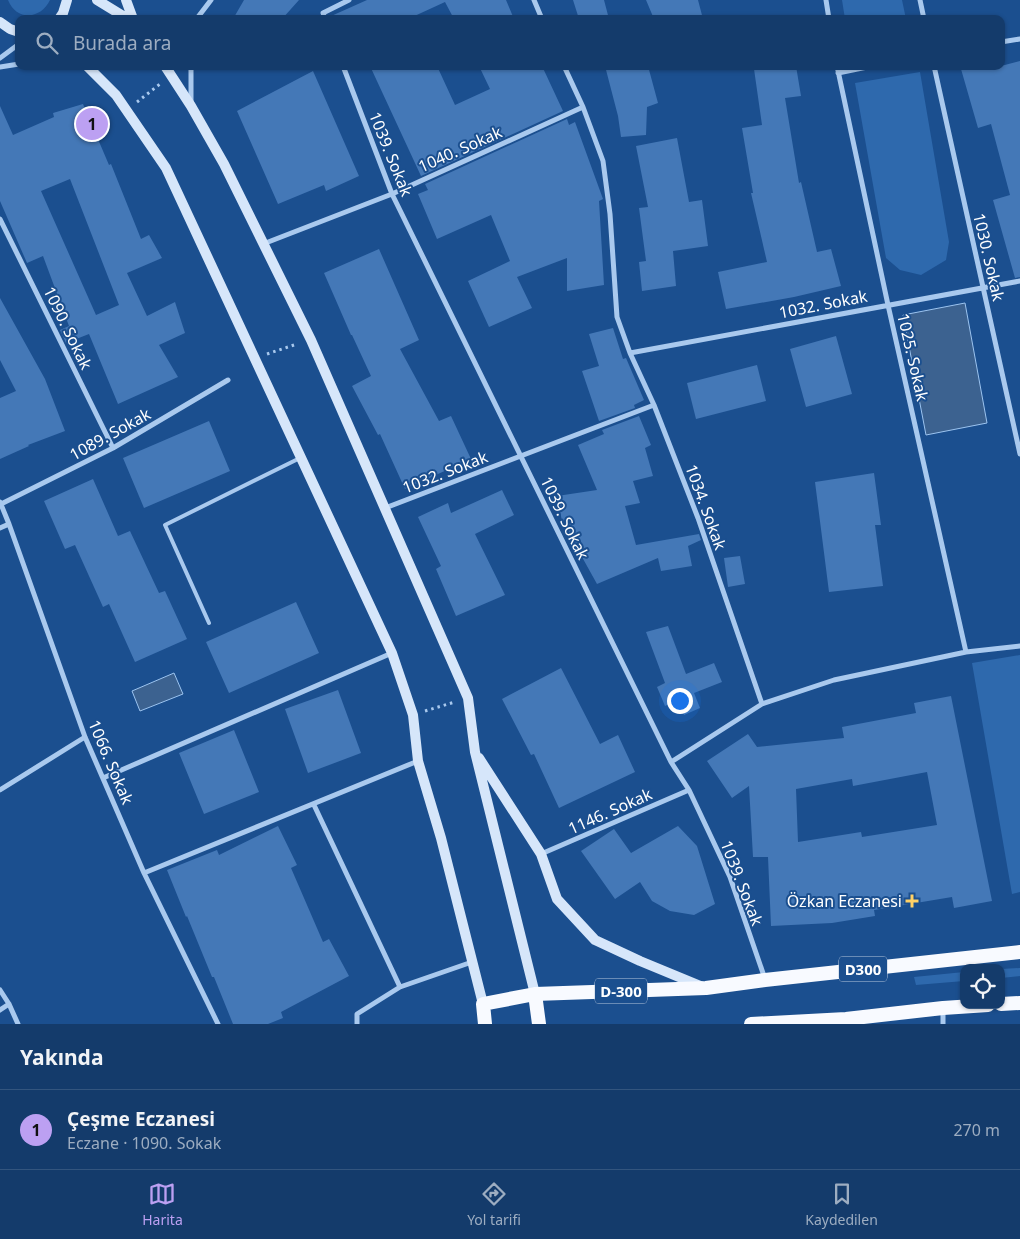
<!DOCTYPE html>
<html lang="tr">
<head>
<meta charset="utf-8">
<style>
	:root { --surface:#143b6b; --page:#1d4271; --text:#f1f3f6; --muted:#9dadc1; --line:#33557e; --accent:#bca0f2 }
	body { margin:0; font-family:"Noto Sans",sans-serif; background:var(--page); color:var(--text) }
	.controls { position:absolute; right:15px; bottom:15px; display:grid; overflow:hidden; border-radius:10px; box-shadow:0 1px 4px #0004 }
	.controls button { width:45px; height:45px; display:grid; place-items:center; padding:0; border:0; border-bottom:1px solid var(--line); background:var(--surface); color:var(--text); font:25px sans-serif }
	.you { position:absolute; left:679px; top:700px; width:18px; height:18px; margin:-12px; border:4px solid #fff; border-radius:50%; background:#1a73e8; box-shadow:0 0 0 8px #1a73e833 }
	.badge { display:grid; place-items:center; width:32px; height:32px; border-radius:50%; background:var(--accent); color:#111; font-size:16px; font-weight:700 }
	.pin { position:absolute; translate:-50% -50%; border:2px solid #fff; box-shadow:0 1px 5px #0006 }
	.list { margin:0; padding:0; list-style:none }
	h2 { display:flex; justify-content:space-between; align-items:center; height:65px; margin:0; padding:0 20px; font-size:21px }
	h2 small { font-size:16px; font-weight:400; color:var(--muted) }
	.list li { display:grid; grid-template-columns:32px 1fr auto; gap:15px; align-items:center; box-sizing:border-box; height:80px; padding:0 20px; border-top:1px solid var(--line) }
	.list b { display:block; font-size:19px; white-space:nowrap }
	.list p { margin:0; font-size:16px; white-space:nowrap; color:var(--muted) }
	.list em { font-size:16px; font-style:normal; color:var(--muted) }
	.icon { flex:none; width:28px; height:28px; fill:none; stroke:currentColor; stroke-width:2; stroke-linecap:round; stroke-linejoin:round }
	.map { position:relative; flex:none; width:1020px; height:1024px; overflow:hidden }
	.search { position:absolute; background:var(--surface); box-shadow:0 1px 4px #0004; left:15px; right:15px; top:15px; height:55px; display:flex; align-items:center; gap:12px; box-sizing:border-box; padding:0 18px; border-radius:10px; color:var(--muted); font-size:19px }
	.sheet { height:145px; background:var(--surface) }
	nav { display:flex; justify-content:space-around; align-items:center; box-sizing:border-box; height:70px; border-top:1px solid var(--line); background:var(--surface); font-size:14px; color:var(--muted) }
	nav a { display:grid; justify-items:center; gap:2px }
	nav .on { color:var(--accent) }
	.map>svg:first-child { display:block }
	.green { fill:#2e69ad }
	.water { fill:#3c6290; stroke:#9cc4f0 }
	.building { fill:#4478b7; fill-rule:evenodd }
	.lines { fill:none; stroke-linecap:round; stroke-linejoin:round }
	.path { stroke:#a9c9ee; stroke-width:3; stroke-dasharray:2.5 4; stroke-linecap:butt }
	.service { stroke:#a9c9ee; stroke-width:4 }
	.minor { stroke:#a9c9ee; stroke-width:5 }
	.secondary { stroke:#d6e6fa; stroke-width:10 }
	.trunk { stroke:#f8faff; stroke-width:14 }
	.poi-dot { fill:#ffd166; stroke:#1b4f8f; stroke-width:2 }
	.labels { text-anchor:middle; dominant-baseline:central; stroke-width:4; stroke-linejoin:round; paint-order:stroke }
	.shield { fill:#1b4f8f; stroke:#bbcadd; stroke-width:1 }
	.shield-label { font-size:15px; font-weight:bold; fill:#fff }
	.street-label { font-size:16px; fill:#fff; stroke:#1b4f8f }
	.poi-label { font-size:16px; fill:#fff; stroke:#1b4f8f; text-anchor:end }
</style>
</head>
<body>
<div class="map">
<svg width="1020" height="1024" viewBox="0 0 1020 1024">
	<rect width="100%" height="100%" fill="#1b4f8f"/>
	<path class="green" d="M 8,0 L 50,0 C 41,19 17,22 8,0 Z
		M 842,0 L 902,0 L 906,19 L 845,19 Z
		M 920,72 L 949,242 L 946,260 L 921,275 L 900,270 L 886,258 L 855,83 Z
		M 1020,655 L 1020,892 L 1012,894 L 972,663 Z
		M 1020,968 L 1020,976 L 1001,978 L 1001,969 Z
		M 964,972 L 964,981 L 916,985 L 914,977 Z"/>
	<path class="water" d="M 965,303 L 987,423 L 926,435 L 903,315 Z
		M 174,673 L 183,694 L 140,711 L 132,691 Z"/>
	<path class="building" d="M 244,0 L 299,0 L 282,19 L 233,19 Z
		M 367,0 L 506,0 L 514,19 L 454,19 L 445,2 L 408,19 L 329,19 L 329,17 Z
		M 573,0 L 604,0 L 609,19 L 579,19 Z
		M 646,0 L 698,0 L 703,19 L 654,19 Z
		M 1020,61 L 1020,277 L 1015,278 L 993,200 L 1010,195 L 991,124 L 978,128 L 961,69 L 971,66 L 1001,66 Z
		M 370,66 L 437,66 L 455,105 L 490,89 L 479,66 L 542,66 L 563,111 L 421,176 Z
		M 605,66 L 648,66 L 658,103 L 647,107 L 646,135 L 621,137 L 618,116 Z
		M 780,66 L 796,66 L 801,96 L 785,98 L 799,183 L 801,182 L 817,252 L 831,249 L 841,286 L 794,297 L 726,309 L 718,272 L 767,262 L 751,193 L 753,193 L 742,128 L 762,125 L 754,69 Z
		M 313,71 L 359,176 L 326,191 L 324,185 L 278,204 L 237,111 Z
		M 83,104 L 109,165 L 111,164 L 141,239 L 149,235 L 162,258 L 127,273 L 147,316 L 175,302 L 185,333 L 159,345 L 178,377 L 118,404 L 89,334 L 66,343 L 60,330 L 69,326 L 43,256 L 27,263 L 0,201 L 0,106 L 13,135 L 54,117 L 53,113 ZM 70,179 L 119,305 L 96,315 L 41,191 Z
		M 567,119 L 569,125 L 575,122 L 603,199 L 599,201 L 604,285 L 567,291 L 567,258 L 517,277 L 532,308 L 489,327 L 468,281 L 510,261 L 491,215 L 437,239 L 418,194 L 428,190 L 425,184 Z
		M 677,138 L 689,202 L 702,200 L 708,246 L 673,251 L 676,286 L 642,291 L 639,262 L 646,261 L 639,208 L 648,207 L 636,146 Z
		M 379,249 L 419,340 L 400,349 L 439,421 L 451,416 L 471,459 L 405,489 L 380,434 L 378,435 L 352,386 L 371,376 L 352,335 L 351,335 L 324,273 Z
		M 0,298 L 45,379 L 65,431 L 28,445 L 29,446 L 0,459 L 0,398 L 16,391 L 0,360 Z
		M 613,328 L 623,359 L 626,358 L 644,400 L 634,405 L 635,408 L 599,421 L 582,371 L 599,366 L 589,334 Z
		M 836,336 L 852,394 L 806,407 L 790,349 Z
		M 757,365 L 766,401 L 696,419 L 687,383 Z
		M 639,416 L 651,445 L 645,448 L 653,476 L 633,481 L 640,503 L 625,506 L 636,545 L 699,534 L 701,540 L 688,546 L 692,566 L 661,571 L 658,558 L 597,584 L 577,548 L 574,549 L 566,520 L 562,521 L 557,496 L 597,490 L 578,445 L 604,434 L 602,430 Z
		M 209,421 L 230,471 L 144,508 L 123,458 Z
		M 874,473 L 881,525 L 875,525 L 883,586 L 829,592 L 815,482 Z
		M 93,479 L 118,536 L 130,531 L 159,593 L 165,591 L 187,639 L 135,662 L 109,604 L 103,607 L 75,545 L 65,549 L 44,501 Z
		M 502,490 L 514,515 L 475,534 L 505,595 L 456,616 L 436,569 L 441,566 L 418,517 L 448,503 L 451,513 Z
		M 740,556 L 745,584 L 728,587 L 724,558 Z
		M 296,602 L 319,653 L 229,693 L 206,642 Z
		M 668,626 L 686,674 L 714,663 L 722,682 L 694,693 L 700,708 L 684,715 L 678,700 L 665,706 L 657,687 L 665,683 L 646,632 Z
		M 561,668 L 600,744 L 618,735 L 635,772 L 559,808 L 534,754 L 531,755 L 502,699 Z
		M 338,690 L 361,753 L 308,773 L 285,709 Z
		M 951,696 L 992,901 L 954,908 L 952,897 L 874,910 L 875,916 L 832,923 L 771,926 L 768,857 L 753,857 L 749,786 L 732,798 L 707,761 L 748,734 L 757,747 L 844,738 L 842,727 L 916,713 L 914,703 ZM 927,772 L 937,825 L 862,837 L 861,832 L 798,842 L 796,789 L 852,779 L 853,786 Z
		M 234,730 L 259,792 L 204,814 L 179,753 Z
		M 278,826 L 297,865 L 291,868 L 323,942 L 329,939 L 349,976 L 281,1012 L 283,1018 L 268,1024 L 233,1024 L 214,977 L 212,977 L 187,916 L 186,917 L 167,870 L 217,850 L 219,855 Z
		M 678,826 L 697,846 L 715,904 L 694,915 L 670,911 L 652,901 L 640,882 L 615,899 L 581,851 L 614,829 L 631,853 Z"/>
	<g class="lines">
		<path class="path" d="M 137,102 L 160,84
			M 267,354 L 297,344
			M 425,711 L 455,702"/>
		<path class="service" d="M 209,623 L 165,525 L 300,458"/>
		<path class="minor" d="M 534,0 L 542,19
			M 826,0 L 829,19
			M 920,0 L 924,19
			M 194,19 L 198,17 L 211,0
			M 325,19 L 323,13 L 349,0
			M 1001,42 L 1020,39
			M 0,58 L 19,44
			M 191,66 L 191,103
			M 343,66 L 392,194 L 671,762 L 689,790 L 730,877 L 765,979
			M 564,66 L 583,107 L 603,161 L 610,214 L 617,317 L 630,353 L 654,405 L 698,518 L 762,704
			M 837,66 L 888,305 L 966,652
			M 934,66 L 1020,454
			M 0,67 L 19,64
			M 838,73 L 872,66
			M 0,219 L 113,448
			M 263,244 L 392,194 L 583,107
			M 630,353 L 1020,281
			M 0,502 L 9,524 L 85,737 L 144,873 L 218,1024
			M 1,504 L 113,448 L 228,380
			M 385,508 L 654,405
			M 0,528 L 9,524
			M 671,762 L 762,704 L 834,680 L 966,652 L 1020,646
			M 103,778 L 392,653
			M 0,790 L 85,737
			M 314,805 L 400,987
			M 541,854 L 689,790
			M 144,873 L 418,761
			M 0,990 L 9,1004 L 18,1024
			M 0,1010 L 9,1004
			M 357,1024 L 357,1014 L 400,987 L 472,962
			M 943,1024 L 943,1010"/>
		<path class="secondary" d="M 97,0 L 128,19
			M 126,0 L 133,19
			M 59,19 L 63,13 L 67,0
			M 0,22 L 10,29 L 19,32
			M 87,66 L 116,95 L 166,168 L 392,653 L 413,715 L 418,761 L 441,838 L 483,1004
			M 165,66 L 191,106 L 224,164 L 311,340 L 468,698 L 475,752 L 535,994
			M 479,758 L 541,854 L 557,899 L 595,940 L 640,961 L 703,987"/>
		<path class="trunk" d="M 535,994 L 539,1024
			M 1001,1004 L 1020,1003
			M 485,1024 L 483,1004 L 535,994 L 706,988 L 765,980 L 1020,952
			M 751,1024 L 846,1019 L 943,1008 L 988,1005"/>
	</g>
	<path class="poi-dot" d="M909.5 893.5h5v5h5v5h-5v5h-5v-5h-5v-5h5z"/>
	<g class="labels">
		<g class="shield">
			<rect x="839" y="956.5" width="48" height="25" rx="4"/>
			<rect x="595" y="978.5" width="52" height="25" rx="4"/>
		</g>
		<g class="shield-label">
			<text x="863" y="969">D300</text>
			<text x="621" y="991">D-300</text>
		</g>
		<g class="street-label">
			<text transform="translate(460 149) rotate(-24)">1040. Sokak</text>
			<text transform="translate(391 154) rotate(68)">1039. Sokak</text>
			<text transform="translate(989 257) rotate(77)">1030. Sokak</text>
			<text transform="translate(823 304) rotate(-11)">1032. Sokak</text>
			<text transform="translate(68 328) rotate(64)">1090. Sokak</text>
			<text transform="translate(913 357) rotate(77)">1025. Sokak</text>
			<text transform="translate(110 434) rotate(-29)">1089. Sokak</text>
			<text transform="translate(445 472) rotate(-21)">1032. Sokak</text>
			<text transform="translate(706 507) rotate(70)">1034. Sokak</text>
			<text transform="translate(565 518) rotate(64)">1039. Sokak</text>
			<text transform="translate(111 762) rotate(67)">1066. Sokak</text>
			<text transform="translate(610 811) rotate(-24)">1146. Sokak</text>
			<text transform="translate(742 883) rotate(69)">1039. Sokak</text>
		</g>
		<g class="poi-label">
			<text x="902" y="901">Özkan Eczanesi</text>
		</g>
	</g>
</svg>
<div class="controls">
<button><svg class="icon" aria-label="locate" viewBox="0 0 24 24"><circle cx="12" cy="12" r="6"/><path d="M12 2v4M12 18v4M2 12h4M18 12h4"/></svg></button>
</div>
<div class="you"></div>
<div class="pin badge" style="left:92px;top:124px">1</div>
<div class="search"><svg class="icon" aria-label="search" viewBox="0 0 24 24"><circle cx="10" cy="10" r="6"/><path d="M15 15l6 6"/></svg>Burada ara</div>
</div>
<section class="sheet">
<h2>Yakında<small></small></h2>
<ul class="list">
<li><span class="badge">1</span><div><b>Çeşme Eczanesi</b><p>Eczane · 1090. Sokak</p></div><em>270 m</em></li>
</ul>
</section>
<nav>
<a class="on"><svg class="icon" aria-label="map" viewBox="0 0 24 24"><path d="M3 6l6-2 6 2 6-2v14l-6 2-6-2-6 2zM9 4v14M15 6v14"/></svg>Harita</a>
<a><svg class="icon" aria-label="directions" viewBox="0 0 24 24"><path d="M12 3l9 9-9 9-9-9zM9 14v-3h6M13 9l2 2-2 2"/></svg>Yol tarifi</a>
<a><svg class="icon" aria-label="saved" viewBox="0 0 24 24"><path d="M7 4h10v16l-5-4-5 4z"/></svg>Kaydedilen</a>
</nav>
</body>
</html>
